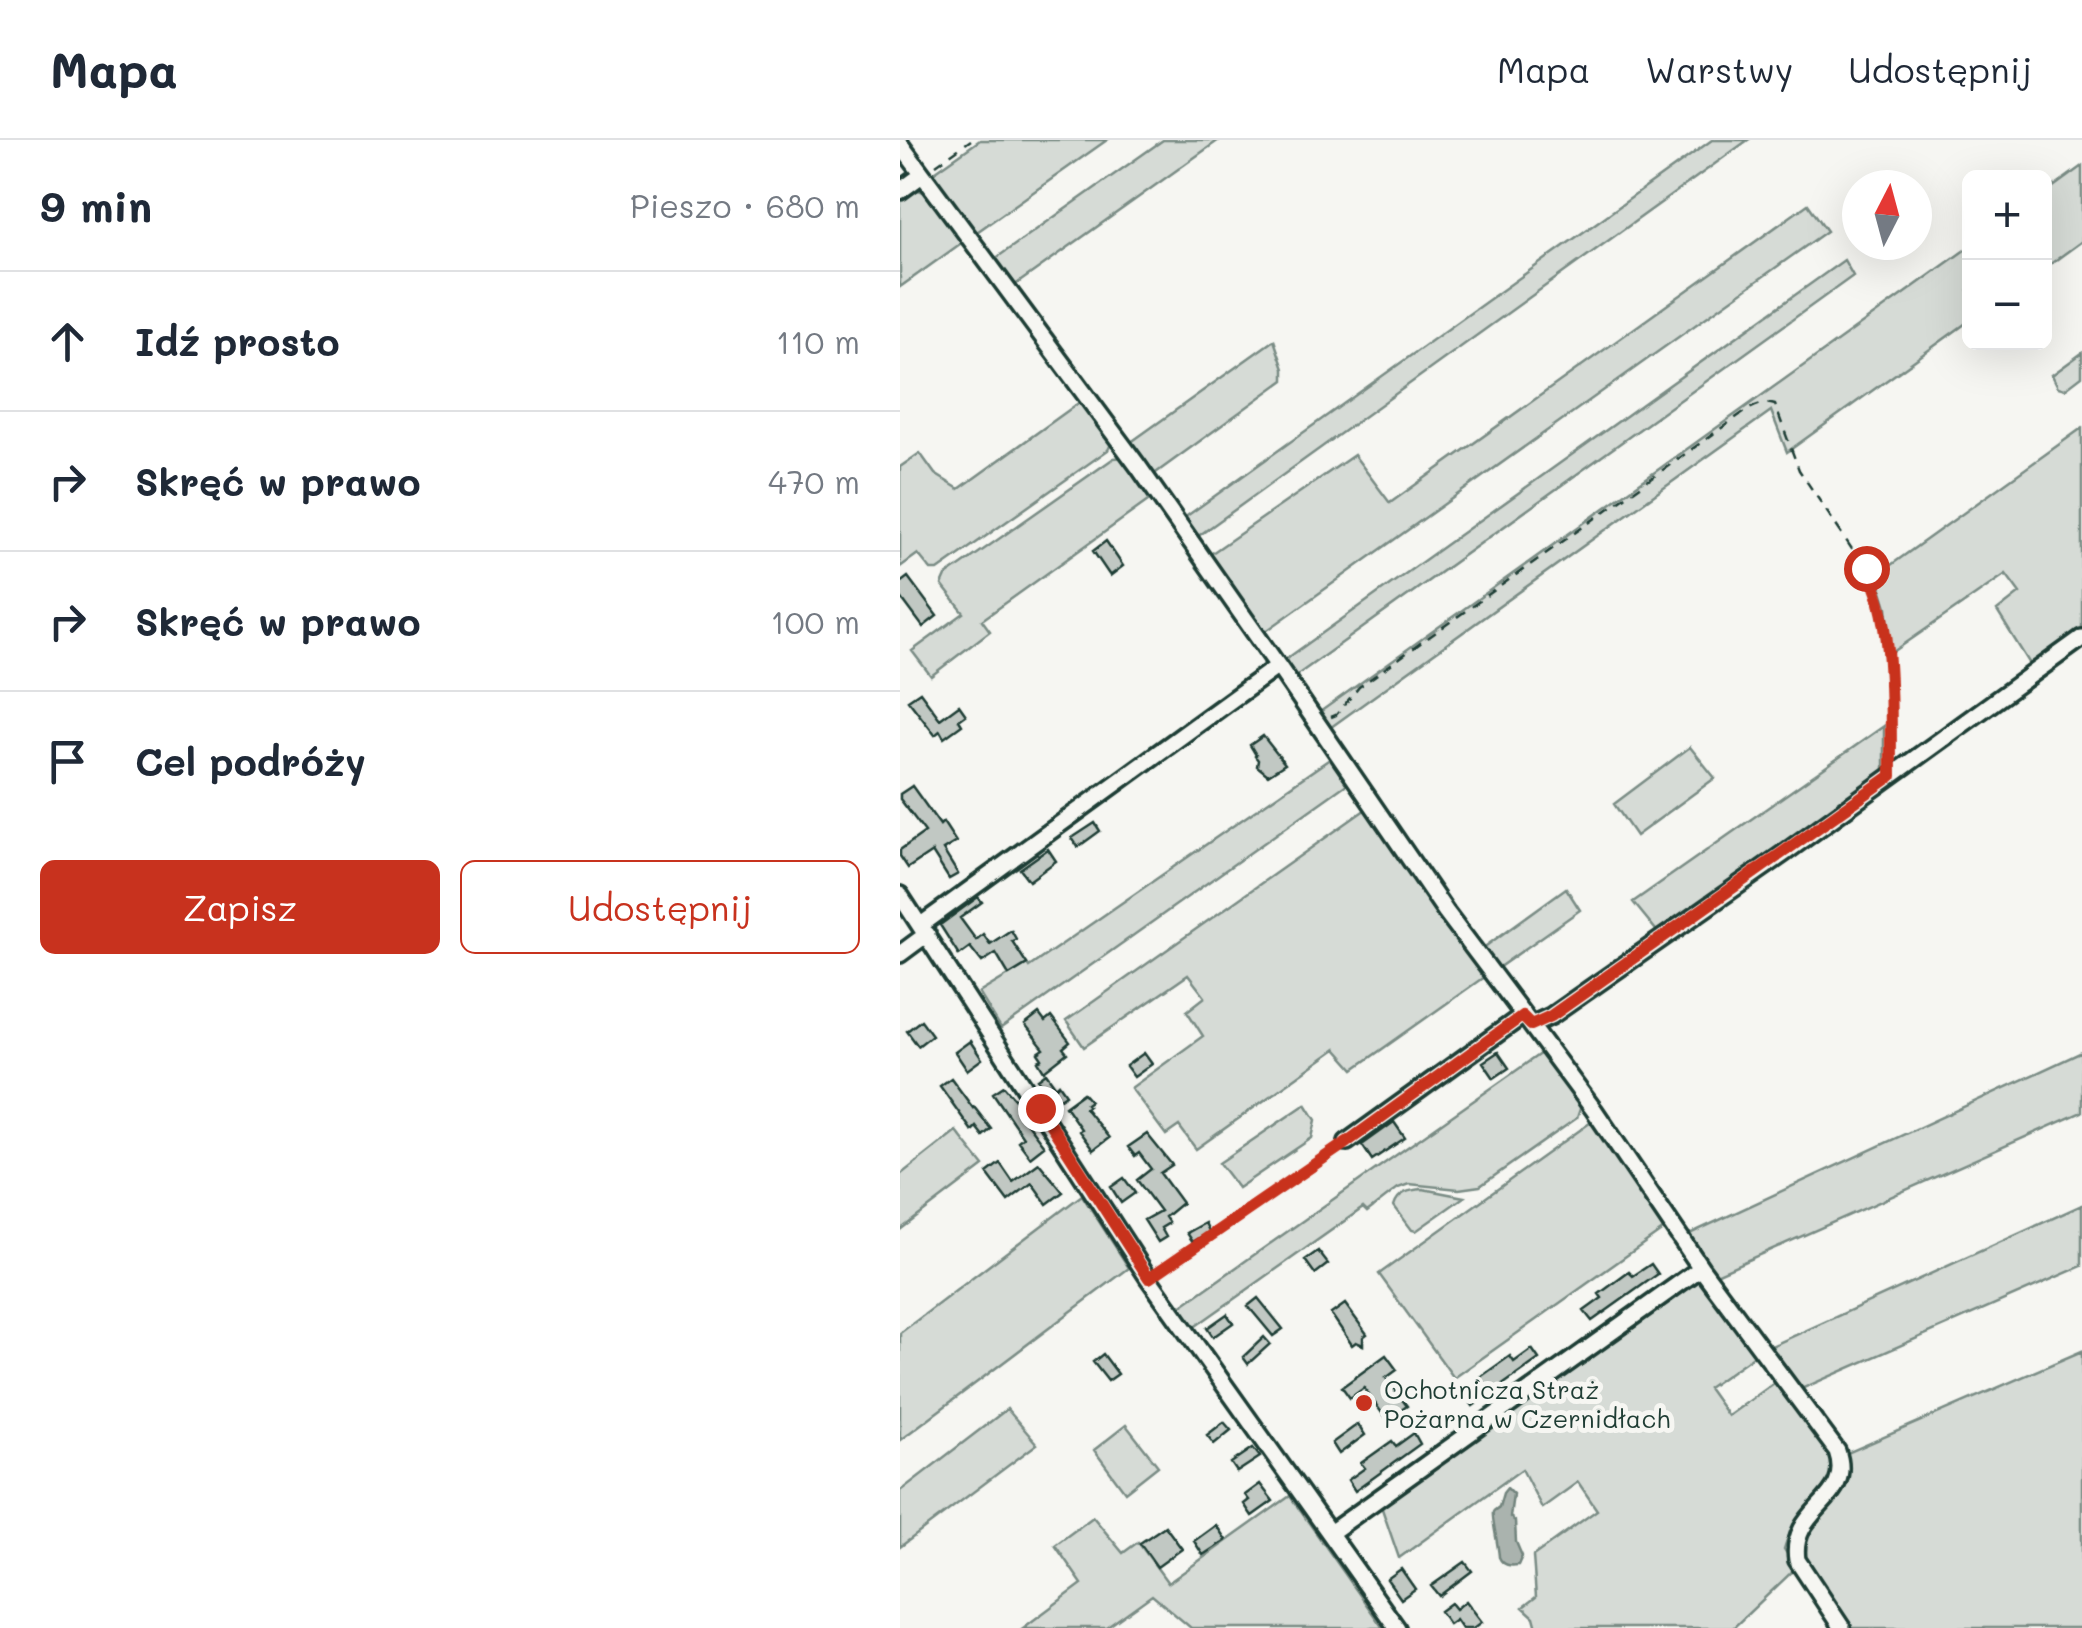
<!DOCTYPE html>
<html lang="pl">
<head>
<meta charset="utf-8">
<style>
	:root { --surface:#fff; --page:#f2f2f3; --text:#1f2937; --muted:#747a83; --line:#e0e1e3; --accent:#c8321e }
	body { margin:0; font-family:Mali,sans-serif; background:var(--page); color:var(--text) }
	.controls { position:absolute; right:30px; top:30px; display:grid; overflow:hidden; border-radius:15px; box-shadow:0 10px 40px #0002 }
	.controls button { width:90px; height:90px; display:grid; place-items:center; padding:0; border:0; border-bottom:2px solid var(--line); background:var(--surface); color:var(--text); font:50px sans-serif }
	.compass { position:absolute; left:942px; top:30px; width:90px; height:90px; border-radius:50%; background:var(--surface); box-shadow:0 10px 40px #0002; rotate:6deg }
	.stop { position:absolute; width:30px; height:30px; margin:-22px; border:8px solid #c8321e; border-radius:50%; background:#fff }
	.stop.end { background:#c8321e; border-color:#fff; box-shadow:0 2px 10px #0008 }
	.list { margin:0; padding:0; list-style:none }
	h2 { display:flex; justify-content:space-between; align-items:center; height:130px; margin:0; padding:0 40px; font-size:42px }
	h2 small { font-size:32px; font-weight:400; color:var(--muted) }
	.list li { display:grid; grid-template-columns:65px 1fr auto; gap:30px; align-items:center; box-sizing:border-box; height:140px; padding:0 40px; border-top:2px solid var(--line) }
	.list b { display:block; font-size:38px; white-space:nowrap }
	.list em { font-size:32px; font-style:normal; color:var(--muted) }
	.actions { display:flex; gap:20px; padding:30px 40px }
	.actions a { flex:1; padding:22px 0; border:2px solid var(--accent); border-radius:15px; text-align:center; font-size:35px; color:var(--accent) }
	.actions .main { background:var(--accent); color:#fff }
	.icon { flex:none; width:55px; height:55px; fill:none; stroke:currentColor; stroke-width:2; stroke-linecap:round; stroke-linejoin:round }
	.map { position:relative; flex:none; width:1182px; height:1488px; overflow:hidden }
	header { display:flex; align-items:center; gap:60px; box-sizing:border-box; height:140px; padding:0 50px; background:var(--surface); border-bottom:2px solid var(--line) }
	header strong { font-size:48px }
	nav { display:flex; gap:55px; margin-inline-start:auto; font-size:35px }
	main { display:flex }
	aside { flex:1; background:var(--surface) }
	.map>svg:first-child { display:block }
	.green { fill:#d6dbd6; stroke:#7a8c85; stroke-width:2.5 }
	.water { fill:#aab3ae; stroke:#72847d; stroke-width:2.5 }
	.building { fill:#c1c8c3; stroke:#1f3d34; stroke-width:2.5 }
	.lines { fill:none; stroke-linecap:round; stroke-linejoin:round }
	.minor-casing { stroke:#1f3d34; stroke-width:22 }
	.path { stroke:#1f3d34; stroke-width:2.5; stroke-dasharray:10 8; stroke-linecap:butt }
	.minor { stroke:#f6f6f2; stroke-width:15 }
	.route { stroke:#c8321e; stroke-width:12 }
	.poi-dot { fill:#c8321e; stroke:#f6f6f2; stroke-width:4 }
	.labels { text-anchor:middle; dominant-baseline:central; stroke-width:10; stroke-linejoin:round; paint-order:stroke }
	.poi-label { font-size:25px; fill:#1f3d34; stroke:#f6f6f2; text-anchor:start }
</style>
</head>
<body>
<header>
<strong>Mapa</strong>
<nav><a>Mapa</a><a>Warstwy</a><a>Udostępnij</a></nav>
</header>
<main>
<aside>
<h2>9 min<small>Pieszo · 680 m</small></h2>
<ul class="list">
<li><svg class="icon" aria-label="ahead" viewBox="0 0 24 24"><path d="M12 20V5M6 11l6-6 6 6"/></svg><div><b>Idź prosto</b></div><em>110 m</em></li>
<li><svg class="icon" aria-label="right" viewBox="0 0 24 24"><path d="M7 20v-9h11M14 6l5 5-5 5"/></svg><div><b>Skręć w prawo</b></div><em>470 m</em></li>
<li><svg class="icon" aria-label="right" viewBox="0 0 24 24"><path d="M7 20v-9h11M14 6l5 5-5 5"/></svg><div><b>Skręć w prawo</b></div><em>100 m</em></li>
<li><svg class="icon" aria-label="arrive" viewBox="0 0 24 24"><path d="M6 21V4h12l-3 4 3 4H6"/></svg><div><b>Cel podróży</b></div></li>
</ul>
<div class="actions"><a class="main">Zapisz</a><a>Udostępnij</a></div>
</aside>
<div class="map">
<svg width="1182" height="1488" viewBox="0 0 1182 1488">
	<rect width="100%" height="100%" fill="#f6f6f2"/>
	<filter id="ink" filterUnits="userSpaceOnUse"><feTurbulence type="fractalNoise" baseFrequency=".01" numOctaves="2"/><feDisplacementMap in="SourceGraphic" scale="20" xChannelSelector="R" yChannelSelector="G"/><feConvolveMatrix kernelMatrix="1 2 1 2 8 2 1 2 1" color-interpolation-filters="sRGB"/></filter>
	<g filter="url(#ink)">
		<path class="green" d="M 80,0 L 207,0 L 74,94 L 29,36 Z
			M 263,0 L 319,0 L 111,148 L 92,121 Z
			M 812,0 L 848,0 L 297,397 L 284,378 Z
			M 1182,26 L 1182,101 L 1145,128 L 1145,53 Z
			M 13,49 C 39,52 52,79 67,99 L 0,147 L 0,58 Z
			M 908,64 L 927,91 L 362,494 L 347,468 L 309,415 L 454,315 L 490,363 Z
			M 1069,107 L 1069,181 L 887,312 L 871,271 L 427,590 L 417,574 Z
			M 944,120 L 953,136 L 393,538 L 382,522 Z
			M 374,200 L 384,229 L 384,240 L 253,335 L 227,305 Z
			M 1182,213 L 1182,236 L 1165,249 L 1158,247 L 1152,235 Z
			M 184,259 L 213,300 L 208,310 L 38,430 L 31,430 L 18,414 L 0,427 L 0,327 L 20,313 L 35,334 L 59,349 Z
			M 1182,288 L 1182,493 L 1133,529 L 1097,471 L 1120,453 L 1106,434 L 990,514 L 987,467 L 977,435 Z
			M 224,317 L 255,356 L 82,480 L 90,491 L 31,536 L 12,511 L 64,473 L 42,445 L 46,436 L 214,318 Z
			M 984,586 L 984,637 L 760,795 L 733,762 Z
			M 790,607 L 815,638 L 736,696 L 714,664 Z
			M 434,616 L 451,641 L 101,889 L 79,853 L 127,824 L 129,827 Z
			M 469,667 L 584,837 L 454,929 L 436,909 L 296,1009 L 279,986 L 266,995 L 231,948 L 303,896 L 287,871 L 305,857 L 288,835 L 184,907 L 166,881 Z
			M 666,748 L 680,770 L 595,830 L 579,811 Z
			M 644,911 L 682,963 L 677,978 L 580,1046 L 559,1049 L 509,1044 L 498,1048 L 467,1072 L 463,1068 L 293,1188 L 280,1167 Z
			M 1182,912 L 1182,972 L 814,1135 L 785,1096 Z
			M 406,964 L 416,980 L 412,998 L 338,1048 L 319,1023 Z
			M 694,980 L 767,1087 L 554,1238 L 479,1134 Z
			M 56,991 L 84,1026 L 0,1090 L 0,1035 Z
			M 523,1049 L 564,1057 L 516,1091 L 512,1090 L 494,1066 C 498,1052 510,1050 523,1049 Z
			M 182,1055 L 229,1128 L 0,1300 L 0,1193 Z
			M 1182,1065 L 1182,1126 L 899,1250 L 867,1208 Z
			M 800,1136 L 859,1212 L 808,1248 L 828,1276 L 877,1241 L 934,1313 L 932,1347 C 913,1366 891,1382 884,1409 L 896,1428 L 833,1488 L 637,1488 L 634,1477 L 623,1467 L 636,1457 L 633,1416 L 697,1370 L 678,1342 L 642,1368 L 622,1329 L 499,1418 L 480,1363 Z
			M 1182,1211 L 1182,1488 L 948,1488 L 903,1416 L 908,1389 L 945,1347 L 947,1313 Z
			M 107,1269 L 137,1304 L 0,1407 L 0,1351 Z
			M 226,1285 L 258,1326 L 225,1352 L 194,1310 Z
			M 390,1356 L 483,1488 L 291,1488 L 252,1455 L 206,1488 L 123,1488 L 182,1444 L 155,1405 L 193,1377 L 223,1413 L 238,1402 L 268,1443 Z"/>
		<path class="water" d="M 607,1348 L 613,1354 L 610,1377 L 615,1381 L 616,1402 L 622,1416 L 618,1425 C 610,1426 603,1426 599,1417 C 599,1409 591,1375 593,1372 C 594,1370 597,1369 599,1367 L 603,1353 Z"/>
		<path class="building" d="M 206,401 L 223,426 L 210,436 L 193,411 Z
			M 8,437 L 37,476 L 23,487 L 0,456 L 0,443 Z
			M 20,552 L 40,579 L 59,565 L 66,575 L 59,580 L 62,585 L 44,598 L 40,591 L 35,595 L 8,560 Z
			M 363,596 L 385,624 L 368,635 L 357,626 L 358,620 L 355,616 L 356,615 L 350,605 Z
			M 12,646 L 40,685 L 43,682 L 56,702 L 43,710 L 58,734 L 49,739 L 32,712 L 8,728 L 0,716 L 0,710 L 25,692 L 0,659 L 0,654 Z
			M 195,683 L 200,691 L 178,707 L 172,698 Z
			M 148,709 L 156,721 L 129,741 L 120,729 Z
			M 78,757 L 82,762 L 60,778 L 76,800 L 83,794 L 90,804 L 111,790 L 116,799 L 112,801 L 127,824 L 109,835 L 96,813 L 82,822 L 70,807 L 59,815 L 40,785 Z
			M 139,874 L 145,882 L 151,877 L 170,902 L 163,908 L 167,913 L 144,931 L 138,921 L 142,919 L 138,913 L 144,909 L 125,885 Z
			M 21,880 L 32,895 L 18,906 L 7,891 Z
			M 70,901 L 82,919 L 67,930 L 55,912 Z
			M 598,912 L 609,928 L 594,938 L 583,922 Z
			M 244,913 L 252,924 L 234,937 L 226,926 Z
			M 146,933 L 156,947 L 159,944 L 166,954 L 154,962 L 138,939 Z
			M 51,938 L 73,968 L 74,967 L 91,989 L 83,996 L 76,987 L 72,991 L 40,946 Z
			M 104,946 L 130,977 L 125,981 L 144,1006 L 130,1017 L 118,1001 L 123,997 L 93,953 Z
			M 183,953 L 190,961 L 186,964 L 188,966 L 185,968 L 209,998 L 193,1010 L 179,991 L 181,989 L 165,966 Z
			M 494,982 L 505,998 L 472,1020 L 462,1005 Z
			M 247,994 L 272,1025 L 260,1033 L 282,1063 L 265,1077 L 269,1083 L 261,1088 L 266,1097 L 258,1102 L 244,1080 L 260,1071 L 237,1040 L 251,1029 L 239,1013 L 235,1016 L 228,1007 Z
			M 100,1023 L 113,1042 L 139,1023 L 163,1052 L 147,1064 L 132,1043 L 108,1061 L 87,1033 Z
			M 224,1038 L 235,1053 L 221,1063 L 211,1047 Z
			M 305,1083 L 310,1093 L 293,1102 L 287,1093 Z
			M 418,1111 L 428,1124 L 415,1134 L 405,1120 Z
			M 751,1124 L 758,1134 L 692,1181 L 684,1171 L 702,1158 L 699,1154 L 729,1132 L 733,1136 Z
			M 358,1158 L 383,1189 L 373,1196 L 348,1166 Z
			M 445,1164 L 467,1194 L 463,1197 L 463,1205 L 456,1202 L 452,1205 L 431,1174 Z
			M 327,1174 L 333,1183 L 313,1197 L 307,1188 Z
			M 364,1197 L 370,1204 L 348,1224 L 343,1217 Z
			M 632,1209 L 639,1219 L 573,1266 L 566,1256 L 583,1244 L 579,1238 L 610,1216 L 614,1222 Z
			M 203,1214 L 218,1234 L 208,1241 L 193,1222 Z
			M 486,1215 L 497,1230 L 486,1238 L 507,1266 L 487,1280 L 464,1248 L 450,1258 L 442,1247 Z
			M 324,1282 L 331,1290 L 314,1304 L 307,1295 Z
			M 458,1284 L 465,1295 L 439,1314 L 432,1303 Z
			M 514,1293 L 520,1304 L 455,1351 L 448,1340 L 465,1328 L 461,1323 L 492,1301 L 496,1306 Z
			M 353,1308 L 360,1317 L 337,1332 L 331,1323 Z
			M 360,1344 L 373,1361 L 352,1376 L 344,1364 L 349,1360 L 345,1355 Z
			M 316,1385 L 326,1400 L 303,1415 L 294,1401 Z
			M 265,1386 L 282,1409 L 257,1427 L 240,1403 Z
			M 565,1422 L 572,1431 L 539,1456 L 531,1446 Z
			M 501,1429 L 515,1449 L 501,1459 L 487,1439 Z
			M 566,1461 L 582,1482 L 574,1488 L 562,1488 L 556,1479 L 549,1484 L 540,1471 L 551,1463 L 556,1469 Z"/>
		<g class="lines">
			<defs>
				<path id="minor" d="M 0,4 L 238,326 L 378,526
					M 0,51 L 22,35
					M 0,755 L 249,1139 L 497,1488
					M 21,785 L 378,526 L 546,772 L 631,885 L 651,876 L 883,714 L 1182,498
					M 0,814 L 27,794
					M 631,885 L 694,970 L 801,1128 L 937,1311 C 955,1362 889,1367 897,1420 L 942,1488
					M 447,1002 L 622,876
					M 430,1393 L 801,1128"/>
			</defs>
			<use href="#minor" class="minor-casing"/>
			<path class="path" d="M 36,25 L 71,0
				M 431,577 L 436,575 L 459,547 L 844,272 C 855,266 862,261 875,265 L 899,330 L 974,442 L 982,469 L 989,545 L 991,619
				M 259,1132 L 433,1011"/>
			<use href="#minor" class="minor"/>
		</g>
	</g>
	<g class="lines" filter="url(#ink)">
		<path class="route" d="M 140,968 L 249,1138 L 447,1002 L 622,876 L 631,885 L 651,876 L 991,636 C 990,577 996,478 966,428"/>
	</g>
	<circle class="poi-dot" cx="464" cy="1263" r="10"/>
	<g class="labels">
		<g class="poi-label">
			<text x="484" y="1249">Ochotnicza Straż<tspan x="484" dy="29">Pożarna w Czernidłach</tspan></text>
		</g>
	</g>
</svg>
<div class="controls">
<button>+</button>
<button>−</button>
</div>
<svg class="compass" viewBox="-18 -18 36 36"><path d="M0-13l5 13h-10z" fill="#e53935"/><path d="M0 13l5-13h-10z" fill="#747a83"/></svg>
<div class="stop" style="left:966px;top:428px"></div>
<div class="stop end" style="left:140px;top:968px"></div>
</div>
</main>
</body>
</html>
